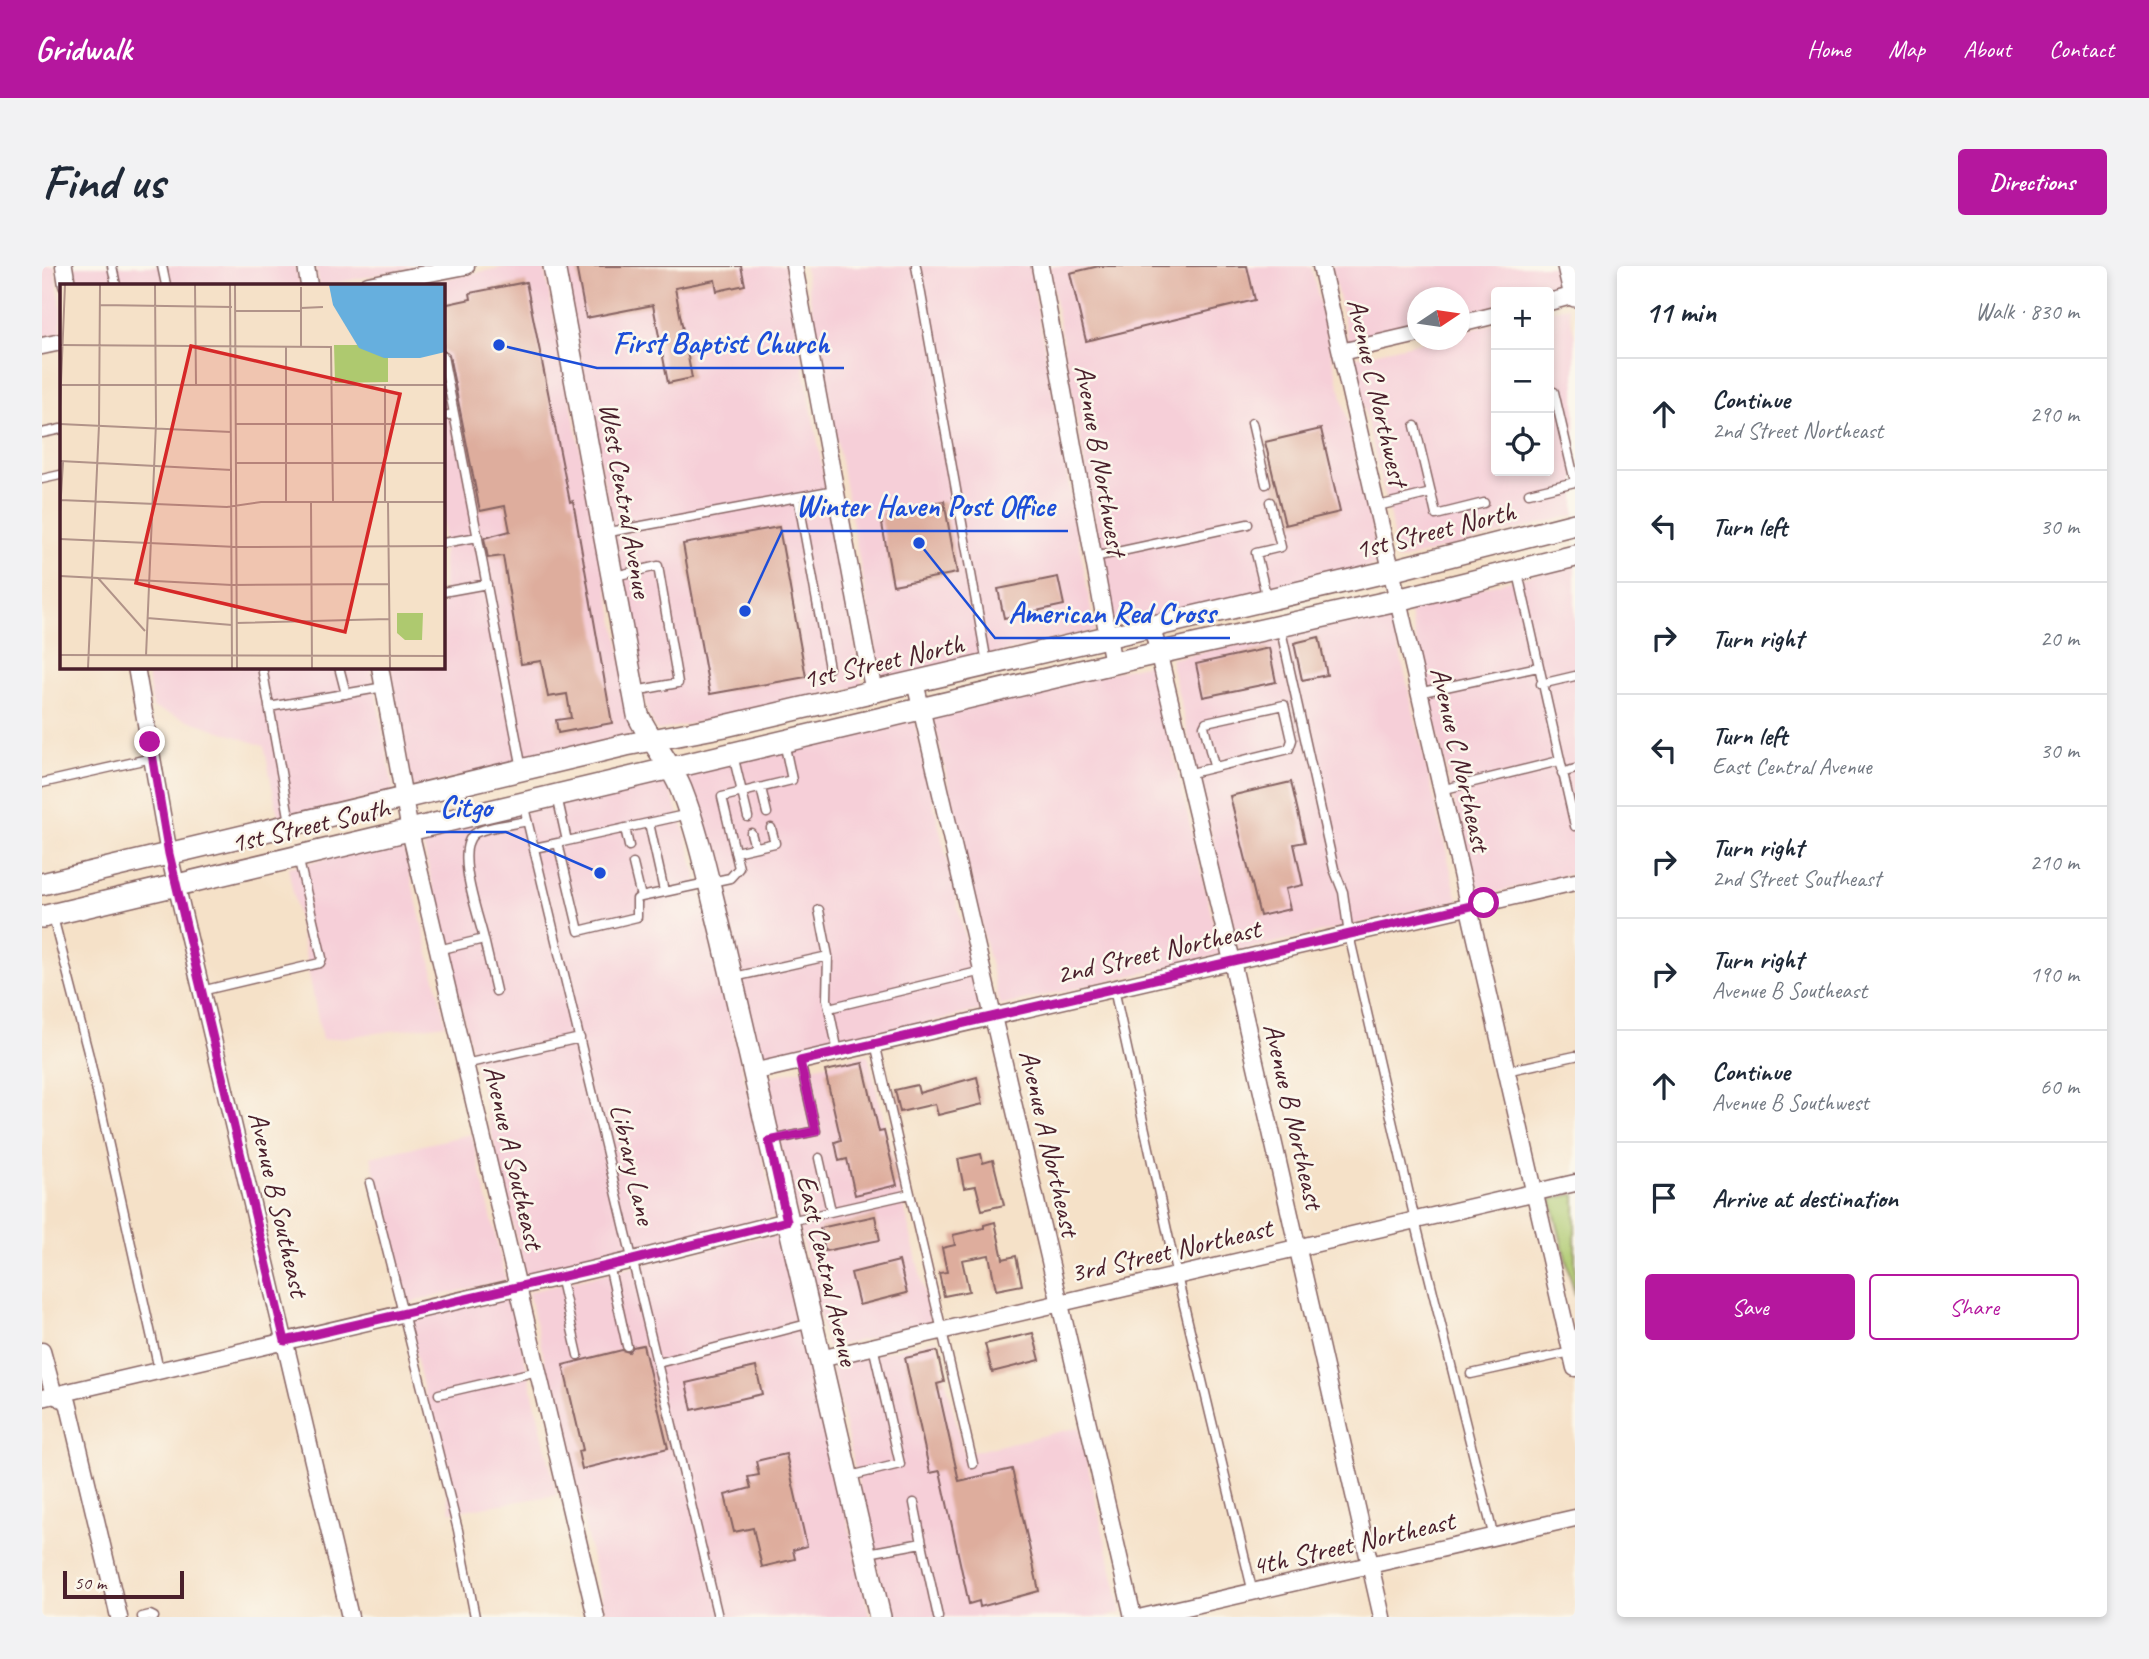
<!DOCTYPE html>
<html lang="en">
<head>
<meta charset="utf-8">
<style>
	:root { --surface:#fff; --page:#f2f2f3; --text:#1f2937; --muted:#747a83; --line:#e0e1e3; --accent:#b5179e }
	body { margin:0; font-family:Caveat,sans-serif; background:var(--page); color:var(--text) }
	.controls { position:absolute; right:21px; top:21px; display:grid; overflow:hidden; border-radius:7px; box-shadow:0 4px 10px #0003 }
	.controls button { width:63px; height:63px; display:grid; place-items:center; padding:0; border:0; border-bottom:2px solid var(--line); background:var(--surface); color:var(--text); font:35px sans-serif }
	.compass { position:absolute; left:1365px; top:21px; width:63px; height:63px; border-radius:50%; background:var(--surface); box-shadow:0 4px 10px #0003; rotate:77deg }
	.scale { position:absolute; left:21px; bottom:18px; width:121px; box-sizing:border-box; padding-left:7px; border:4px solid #4a1f2b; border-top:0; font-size:19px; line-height:24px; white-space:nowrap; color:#4a1f2b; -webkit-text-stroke:5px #fbf7ec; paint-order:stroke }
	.stop { position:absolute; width:21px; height:21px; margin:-16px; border:5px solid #b5179e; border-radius:50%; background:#fff }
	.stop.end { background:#b5179e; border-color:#fff; box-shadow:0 2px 7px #0008 }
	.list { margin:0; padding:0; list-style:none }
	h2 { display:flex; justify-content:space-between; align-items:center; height:91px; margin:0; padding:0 28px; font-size:30px }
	h2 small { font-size:23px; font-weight:400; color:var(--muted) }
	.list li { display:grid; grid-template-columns:46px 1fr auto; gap:21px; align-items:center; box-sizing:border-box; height:112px; padding:0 28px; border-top:2px solid var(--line) }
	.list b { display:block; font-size:26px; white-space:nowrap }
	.list p { margin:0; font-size:23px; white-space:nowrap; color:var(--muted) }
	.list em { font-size:23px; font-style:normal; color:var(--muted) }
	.actions { display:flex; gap:14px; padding:21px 28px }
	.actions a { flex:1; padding:16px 0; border:2px solid var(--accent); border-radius:7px; text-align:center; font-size:24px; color:var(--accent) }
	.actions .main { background:var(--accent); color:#fff }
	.icon { flex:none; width:38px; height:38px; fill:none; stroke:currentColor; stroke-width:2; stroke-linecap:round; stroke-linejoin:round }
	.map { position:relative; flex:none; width:1533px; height:1351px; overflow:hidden; border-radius:7px }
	header { display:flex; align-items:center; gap:42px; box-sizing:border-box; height:98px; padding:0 35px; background:var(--accent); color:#fff }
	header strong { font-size:33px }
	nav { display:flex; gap:38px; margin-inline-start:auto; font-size:24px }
	.intro { display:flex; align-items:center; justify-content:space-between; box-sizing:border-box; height:168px; padding:0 42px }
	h1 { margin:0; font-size:49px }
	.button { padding:18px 32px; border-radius:7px; background:var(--accent); color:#fff; font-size:24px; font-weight:700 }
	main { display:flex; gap:42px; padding:0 42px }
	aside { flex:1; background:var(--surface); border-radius:7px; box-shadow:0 4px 10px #0003 }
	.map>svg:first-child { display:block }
	.built { fill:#f6cfd8 }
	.green { fill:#aec96f; stroke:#7c744d; stroke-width:2 }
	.building { fill:#dead9d }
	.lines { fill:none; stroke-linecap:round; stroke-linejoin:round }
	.lane-casing { stroke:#866362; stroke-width:11 }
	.street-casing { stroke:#866362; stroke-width:19 }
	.secondary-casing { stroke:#866362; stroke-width:24 }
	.lane { stroke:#fff; stroke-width:8 }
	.street { stroke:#fff; stroke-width:16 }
	.secondary { stroke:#fff; stroke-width:21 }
	.route { stroke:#b5179e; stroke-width:9 }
	.labels { text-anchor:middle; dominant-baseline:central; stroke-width:5; stroke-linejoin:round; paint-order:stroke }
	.street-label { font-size:28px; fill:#4a1f2b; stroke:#fbf7ec }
	.inset-road { fill:none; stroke:#b19389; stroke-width:2 }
	.view { fill:#d62828; fill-opacity:0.15; stroke:#d62828; stroke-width:3.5 }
	.inset-edge { fill:none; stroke:#4a1f2b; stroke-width:3.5 }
	.leader { fill:none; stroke:#1d4ed8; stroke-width:2.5 }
	.callout-dot { fill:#1d4ed8; stroke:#fbf7ec; stroke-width:2.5 }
	.callout-label { font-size:30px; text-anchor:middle; font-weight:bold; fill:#1d4ed8; stroke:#fbf7ec; stroke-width:5; stroke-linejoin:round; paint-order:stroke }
</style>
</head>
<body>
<header>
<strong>Gridwalk</strong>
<nav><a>Home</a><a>Map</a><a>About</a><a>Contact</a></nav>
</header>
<div class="intro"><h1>Find us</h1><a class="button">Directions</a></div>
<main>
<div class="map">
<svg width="1533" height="1351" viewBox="0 0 1533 1351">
	<rect width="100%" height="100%" fill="#fbf7ec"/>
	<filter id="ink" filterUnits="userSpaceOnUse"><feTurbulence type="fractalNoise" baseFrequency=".0143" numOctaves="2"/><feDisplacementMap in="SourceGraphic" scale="14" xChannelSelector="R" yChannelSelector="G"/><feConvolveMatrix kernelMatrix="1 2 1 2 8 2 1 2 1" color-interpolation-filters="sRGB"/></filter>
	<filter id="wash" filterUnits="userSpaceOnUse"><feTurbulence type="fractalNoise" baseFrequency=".00686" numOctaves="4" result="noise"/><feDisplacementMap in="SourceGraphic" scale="28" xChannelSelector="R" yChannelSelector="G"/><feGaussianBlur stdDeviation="1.57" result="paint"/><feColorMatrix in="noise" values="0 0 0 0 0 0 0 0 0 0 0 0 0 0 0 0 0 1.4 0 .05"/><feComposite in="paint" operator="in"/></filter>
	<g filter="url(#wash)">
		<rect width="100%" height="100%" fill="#f5e1c8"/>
		<path class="built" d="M 0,0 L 13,0 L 19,42 L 19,68 L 0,71 Z
			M 32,0 L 254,0 L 258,19 L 35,19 Z
			M 273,0 L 381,0 L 283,19 L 277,19 Z
			M 468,0 L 502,0 L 595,468 L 370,522 L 348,401 L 401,401 L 401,19 L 370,19 Z
			M 521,0 L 743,0 L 821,420 L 615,465 L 605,446 Z
			M 762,0 L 988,0 L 1053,365 L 840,415 Z
			M 1007,0 L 1269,0 L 1329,255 L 1337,299 L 1072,361 Z
			M 1289,0 L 1517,0 L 1522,24 L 1507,27 L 1454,26 L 1454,40 L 1418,49 L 1418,32 L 1376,32 L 1375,59 L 1307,76 Z
			M 1526,40 L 1533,72 L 1533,249 L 1355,295 L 1348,251 L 1310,92 L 1387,74 L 1418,74 L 1418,66 L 1454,57 L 1454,205 L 1507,205 L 1507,45 Z
			M 1533,298 L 1533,607 L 1434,631 L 1366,340 Z
			M 1348,344 L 1416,635 L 1197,685 L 1128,393 Z
			M 1110,397 L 1179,689 L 958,740 L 890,448 Z
			M 104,401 L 329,401 L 352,526 L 237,554 L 222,480 L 111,442 Z
			M 872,453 L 940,744 L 718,795 L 642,508 Z
			M 624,512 L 644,569 L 671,676 L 734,950 L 483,1009 L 379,571 Z
			M 360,575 L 404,758 L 280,774 L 246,601 Z
			M 826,788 L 890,1058 L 785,1082 L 722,812 Z
			M 429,864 L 464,1014 L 362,1038 L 329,891 L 429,868 Z
			M 738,966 L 828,1351 L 564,1351 L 486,1026 Z
			M 468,1030 L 515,1229 L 409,1246 L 366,1054 Z
			M 894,1074 L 922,1188 L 1037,1161 L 1080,1347 L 1063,1351 L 847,1351 L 789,1099 Z"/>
		<path class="green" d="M 1533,928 L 1533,1030 L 1509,933 Z"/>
		<g id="blocks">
			<path class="building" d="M 534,0 L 699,0 L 703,19 L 675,25 L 673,14 L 633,22 L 650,112 L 626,117 L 611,39 L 544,52 Z
				M 1057,0 L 1205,0 L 1213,34 L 1044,75 L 1028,7 Z
				M 484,16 L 528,236 L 531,235 L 570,457 L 516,467 L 514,454 L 529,452 L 525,428 L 506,431 L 499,395 L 479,398 L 461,290 L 446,292 L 442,272 L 468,265 L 463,240 L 438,245 L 407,89 L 401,84 L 401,64 L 404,63 L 401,39 L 429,33 L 428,27 Z
				M 1279,163 L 1298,246 L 1243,259 L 1223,176 Z
				M 902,235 L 915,307 L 851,319 L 838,247 Z
				M 737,261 L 764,411 L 668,428 L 641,278 Z
				M 1016,311 L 1022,339 L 962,352 L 956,323 Z
				M 1277,371 L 1285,409 L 1260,414 L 1252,377 Z
				M 1227,382 L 1234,416 L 1161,431 L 1154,398 Z
				M 1249,516 L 1263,576 L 1252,578 L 1261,619 L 1243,623 L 1248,643 L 1218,650 L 1188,530 Z
				M 821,797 L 837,866 L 842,865 L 855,919 L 813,929 L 805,893 L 797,895 L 793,876 L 799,874 L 783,805 Z
				M 935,811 L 941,838 L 896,849 L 893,838 L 858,846 L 853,824 L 875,819 L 877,827 Z
				M 939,888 L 941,897 L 951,894 L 962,939 L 940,944 L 934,920 L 922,922 L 916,893 Z
				M 833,950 L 838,974 L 783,985 L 778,962 Z
				M 953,956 L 961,993 L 974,990 L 980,1019 L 954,1024 L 947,989 L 920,994 L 927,1025 L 902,1030 L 897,1007 L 905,1006 L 900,982 L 913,979 L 911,969 L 942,962 L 942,959 Z
				M 857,995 L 865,1027 L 817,1039 L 809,1007 Z
				M 991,1067 L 998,1094 L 950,1106 L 943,1078 Z
				M 601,1079 L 626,1182 L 540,1203 L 536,1185 L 541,1184 L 521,1099 L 580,1084 L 587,1086 L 591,1081 Z
				M 895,1085 L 902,1116 L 895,1118 L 917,1215 L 970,1203 L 997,1325 L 938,1341 L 937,1335 L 927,1338 L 898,1205 L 888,1207 L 863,1092 Z
				M 714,1101 L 720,1128 L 650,1144 L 644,1117 Z
				M 744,1188 L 765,1280 L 751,1284 L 753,1293 L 720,1301 L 711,1262 L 692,1266 L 683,1229 L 709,1222 L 706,1211 L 717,1209 L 714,1195 Z"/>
		</g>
	</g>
	<g filter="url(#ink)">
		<use href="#blocks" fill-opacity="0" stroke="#866362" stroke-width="2"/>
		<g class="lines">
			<defs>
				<path id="lane" d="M 70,0 L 74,19
					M 120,0 L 124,19
					M 874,0 L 945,397
					M 401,90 L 480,503
					M 401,150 L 412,148
					M 1210,157 L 1224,218
					M 0,167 L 19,163
					M 0,213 L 18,209
					M 1389,227 L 1394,249 L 1442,237
					M 1487,227 L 1533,216 L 1512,126
					M 756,231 L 787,402
					M 1336,240 L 1389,227 L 1373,160
					M 562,267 L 793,224
					M 401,277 L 436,271
					M 1052,291 L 1206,258
					M 1476,307 L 1533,560
					M 573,310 L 616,300 L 636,417 L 593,425
					M 401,326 L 445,318
					M 1225,333 L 1214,287 L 1239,281 L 1228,236
					M 1238,360 L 1292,603 L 1301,626 L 1307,669 L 1373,954 L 1452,1272
					M 220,401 L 248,556
					M 297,401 L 304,428
					M 1499,418 L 1533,410
					M 1376,427 L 1496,401
					M 227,441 L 342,421
					M 691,489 L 706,551
					M 1520,507 L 1533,503
					M 1145,508 L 1247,483 L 1250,474 L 1242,439 L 1164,456 L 1162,460 L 1172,500
					M 0,517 L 110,492
					M 719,522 L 725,547
					M 1399,524 L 1517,495
					M 515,530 L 525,575
					M 481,537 L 676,1351
					M 647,548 L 516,577 L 537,665 L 595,651 L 595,633 L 599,631 L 688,612 L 697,602 L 680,531 L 750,514 L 742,476
					M 607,557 L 622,625
					M 583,562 L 587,580
					M 709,567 L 713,581
					M 492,582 L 516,577
					M 693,586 L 733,577 L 729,562
					M 591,598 L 599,631
					M 777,644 L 786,690
					M 11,651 L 47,790 L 117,1104
					M 442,673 C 437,651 412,584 432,568 C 441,561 473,558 485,555
					M 396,684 L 442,673 L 454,725
					M 692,711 L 786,690 L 785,733 L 796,786
					M 1072,723 L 1135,1010 L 1211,1327
					M 159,725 L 278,697 L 280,692 L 256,591
					M 787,742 L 940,705
					M 833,777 L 931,1198
					M 423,798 L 538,772
					M 1464,805 L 1533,790
					M 730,874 L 774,865 L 758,795
					M 777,892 L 789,945
					M 328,917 L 416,1264 L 433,1351
					M 748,955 L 868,928
					M 567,999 L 585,1080
					M 518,1010 L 536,1089
					M 616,1097 L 769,1057
					M 1429,1108 L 1529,1086
					M 397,1128 L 496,1105
					M 808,1210 L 858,1198 L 831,1080
					M 872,1237 L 880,1277
					M 826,1287 L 880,1277 L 896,1351
					M 100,1351 L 108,1349 L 112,1351"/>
				<path id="street" d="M 22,0 L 25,19
					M 264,0 L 267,19
					M 752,0 L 823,384 L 832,425
					M 998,0 L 1071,398
					M 1279,0 L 1533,1102
					M 326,19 L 424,0
					M 1507,36 L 1533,29
					M 1418,58 L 1454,49
					M 0,80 L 19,76
					M 1299,86 L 1376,68
					M 1110,360 L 1190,695 L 1340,1351
					M 94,401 L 127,588 L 308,1351
					M 338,401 L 368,565 L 554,1351
					M 873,416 L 1091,1351
					M 711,806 L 1533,616
					M 0,1085 L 12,1129 L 26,1136 L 77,1351
					M 778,1093 L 1533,917
					M 0,1132 L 591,994 L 745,955
					M 1101,1351 L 1533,1252"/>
				<path id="secondary" d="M 512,0 L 596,449 C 608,475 628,496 639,523 C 658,571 668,624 681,674 L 838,1351
					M 1526,0 L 1533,30
					M 0,618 L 584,479 L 683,460 L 1348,305 L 1533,258
					M 0,651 L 1085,394 L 1355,334 L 1533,290"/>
			</defs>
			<use href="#lane" class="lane-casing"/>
			<use href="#street" class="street-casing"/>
			<use href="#secondary" class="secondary-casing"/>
			<use href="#lane" class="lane"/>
			<use href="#street" class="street"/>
			<use href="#secondary" class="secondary"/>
		</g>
	</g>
	<g class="lines" filter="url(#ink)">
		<path class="route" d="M 108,476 L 127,588 L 243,1075 L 591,994 L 745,955 L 727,875 L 774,865 L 758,795 L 1442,637"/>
	</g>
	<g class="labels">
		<g class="street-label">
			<text transform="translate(1336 126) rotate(77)">Avenue C Northwest</text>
			<text transform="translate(1059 194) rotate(80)">Avenue B Northwest</text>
			<text transform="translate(584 234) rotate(80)">West Central Avenue</text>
			<text transform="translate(1393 264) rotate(-14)">1st Street North</text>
			<text transform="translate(841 395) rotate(-13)">1st Street North</text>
			<text transform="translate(1419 493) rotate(77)">Avenue C Northeast</text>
			<text transform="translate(268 559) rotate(-13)">1st Street South</text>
			<text transform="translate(1116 685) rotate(-13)">2nd Street Northeast</text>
			<text transform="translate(1252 850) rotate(77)">Avenue B Northeast</text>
			<text transform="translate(1008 877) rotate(77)">Avenue A Northeast</text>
			<text transform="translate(472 891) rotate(77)">Avenue A Southeast</text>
			<text transform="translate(591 898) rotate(77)">Library Lane</text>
			<text transform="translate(237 938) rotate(77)">Avenue B Southeast</text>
			<text transform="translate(1129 984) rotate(-13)">3rd Street Northeast</text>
			<text transform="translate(786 1004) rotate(77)">East Central Avenue</text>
			<text transform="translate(1311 1277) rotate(-13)">4th Street Northeast</text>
		</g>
	</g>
	<g transform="translate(18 18)">
		<rect width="385" height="385" fill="#f5e1c8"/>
		<path d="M 274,61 L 299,61 L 328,74 L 328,98 L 275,99 ZM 337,329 L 363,329 L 362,356 L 345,356 L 337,349 Z" fill="#aec96f"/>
		<path d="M 269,1 L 385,1 L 385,68 L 360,74 L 324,74 L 299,64 L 273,21 Z" fill="#66afde"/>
		<path class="inset-road" d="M 135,1 L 136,101M 170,1 L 172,384M 175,1 L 177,384M 241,3 L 241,63M 40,21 L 172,23M 241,24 L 263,23M 175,27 L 241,27M 0,61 L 271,63 L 273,218M 226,63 L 226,218M 1,101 L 385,101M 0,123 L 5,1M 0,140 L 171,148M 176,140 L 385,140M 0,177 L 172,186M 176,179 L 385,179M 0,216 L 167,223 L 201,218 L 385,218M 251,218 L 252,384M 325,218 L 325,101M 328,218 L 330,384M 0,228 L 3,178M 0,255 L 177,263 L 385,262M 0,292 L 38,294 L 85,347M 38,294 L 172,301 L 329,300M 87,334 L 172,341M 176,339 L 329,335M 0,371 L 385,372M 86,372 L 96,139 L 95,1M 28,384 L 39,141 L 40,1"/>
		<path class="view" d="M 131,62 L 340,110 L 285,348 L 76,299 Z"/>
		<rect width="385" height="385" class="inset-edge"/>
	</g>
	<path class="leader" d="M457 79L555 102H802M703 345L740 265H1026M877 277L953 372H1188M558 607L464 566H384"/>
	<g class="callout-dot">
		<circle cx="457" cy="79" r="7"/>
		<circle cx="703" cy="345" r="7"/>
		<circle cx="877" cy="277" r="7"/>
		<circle cx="558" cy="607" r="7"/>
	</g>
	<g class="callout-label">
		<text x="679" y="87">First Baptist Church</text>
		<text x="883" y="250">Winter Haven Post Office</text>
		<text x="1070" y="357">American Red Cross</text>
		<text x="424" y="551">Citgo</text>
	</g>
</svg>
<div class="controls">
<button>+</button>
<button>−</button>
<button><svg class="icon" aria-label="locate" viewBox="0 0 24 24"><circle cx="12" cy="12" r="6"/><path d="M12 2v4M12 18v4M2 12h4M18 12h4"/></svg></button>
</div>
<svg class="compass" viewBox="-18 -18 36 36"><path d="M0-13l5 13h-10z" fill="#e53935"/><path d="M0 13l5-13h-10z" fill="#747a83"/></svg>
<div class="scale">50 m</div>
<div class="stop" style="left:1442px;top:637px"></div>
<div class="stop end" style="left:108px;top:476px"></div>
</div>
<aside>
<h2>11 min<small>Walk · 830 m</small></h2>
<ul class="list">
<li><svg class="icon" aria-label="ahead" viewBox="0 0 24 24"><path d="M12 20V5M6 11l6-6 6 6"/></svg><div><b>Continue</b><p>2nd Street Northeast</p></div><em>290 m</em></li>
<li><svg class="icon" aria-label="left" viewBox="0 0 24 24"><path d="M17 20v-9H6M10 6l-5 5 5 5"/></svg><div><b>Turn left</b></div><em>30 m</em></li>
<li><svg class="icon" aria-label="right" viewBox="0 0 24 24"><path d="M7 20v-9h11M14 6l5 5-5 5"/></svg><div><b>Turn right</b></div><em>20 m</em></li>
<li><svg class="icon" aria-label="left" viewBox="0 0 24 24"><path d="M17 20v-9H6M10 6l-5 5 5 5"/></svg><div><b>Turn left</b><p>East Central Avenue</p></div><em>30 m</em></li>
<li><svg class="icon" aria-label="right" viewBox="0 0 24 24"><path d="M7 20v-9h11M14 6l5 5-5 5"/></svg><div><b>Turn right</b><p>2nd Street Southeast</p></div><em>210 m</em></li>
<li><svg class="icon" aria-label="right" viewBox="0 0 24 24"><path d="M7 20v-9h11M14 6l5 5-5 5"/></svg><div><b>Turn right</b><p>Avenue B Southeast</p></div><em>190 m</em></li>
<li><svg class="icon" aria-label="ahead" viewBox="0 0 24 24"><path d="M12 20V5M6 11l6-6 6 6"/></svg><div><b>Continue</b><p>Avenue B Southwest</p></div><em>60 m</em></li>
<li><svg class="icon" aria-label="arrive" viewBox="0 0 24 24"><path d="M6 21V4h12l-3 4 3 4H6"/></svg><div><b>Arrive at destination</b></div></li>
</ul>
<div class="actions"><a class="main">Save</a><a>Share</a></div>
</aside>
</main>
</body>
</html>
